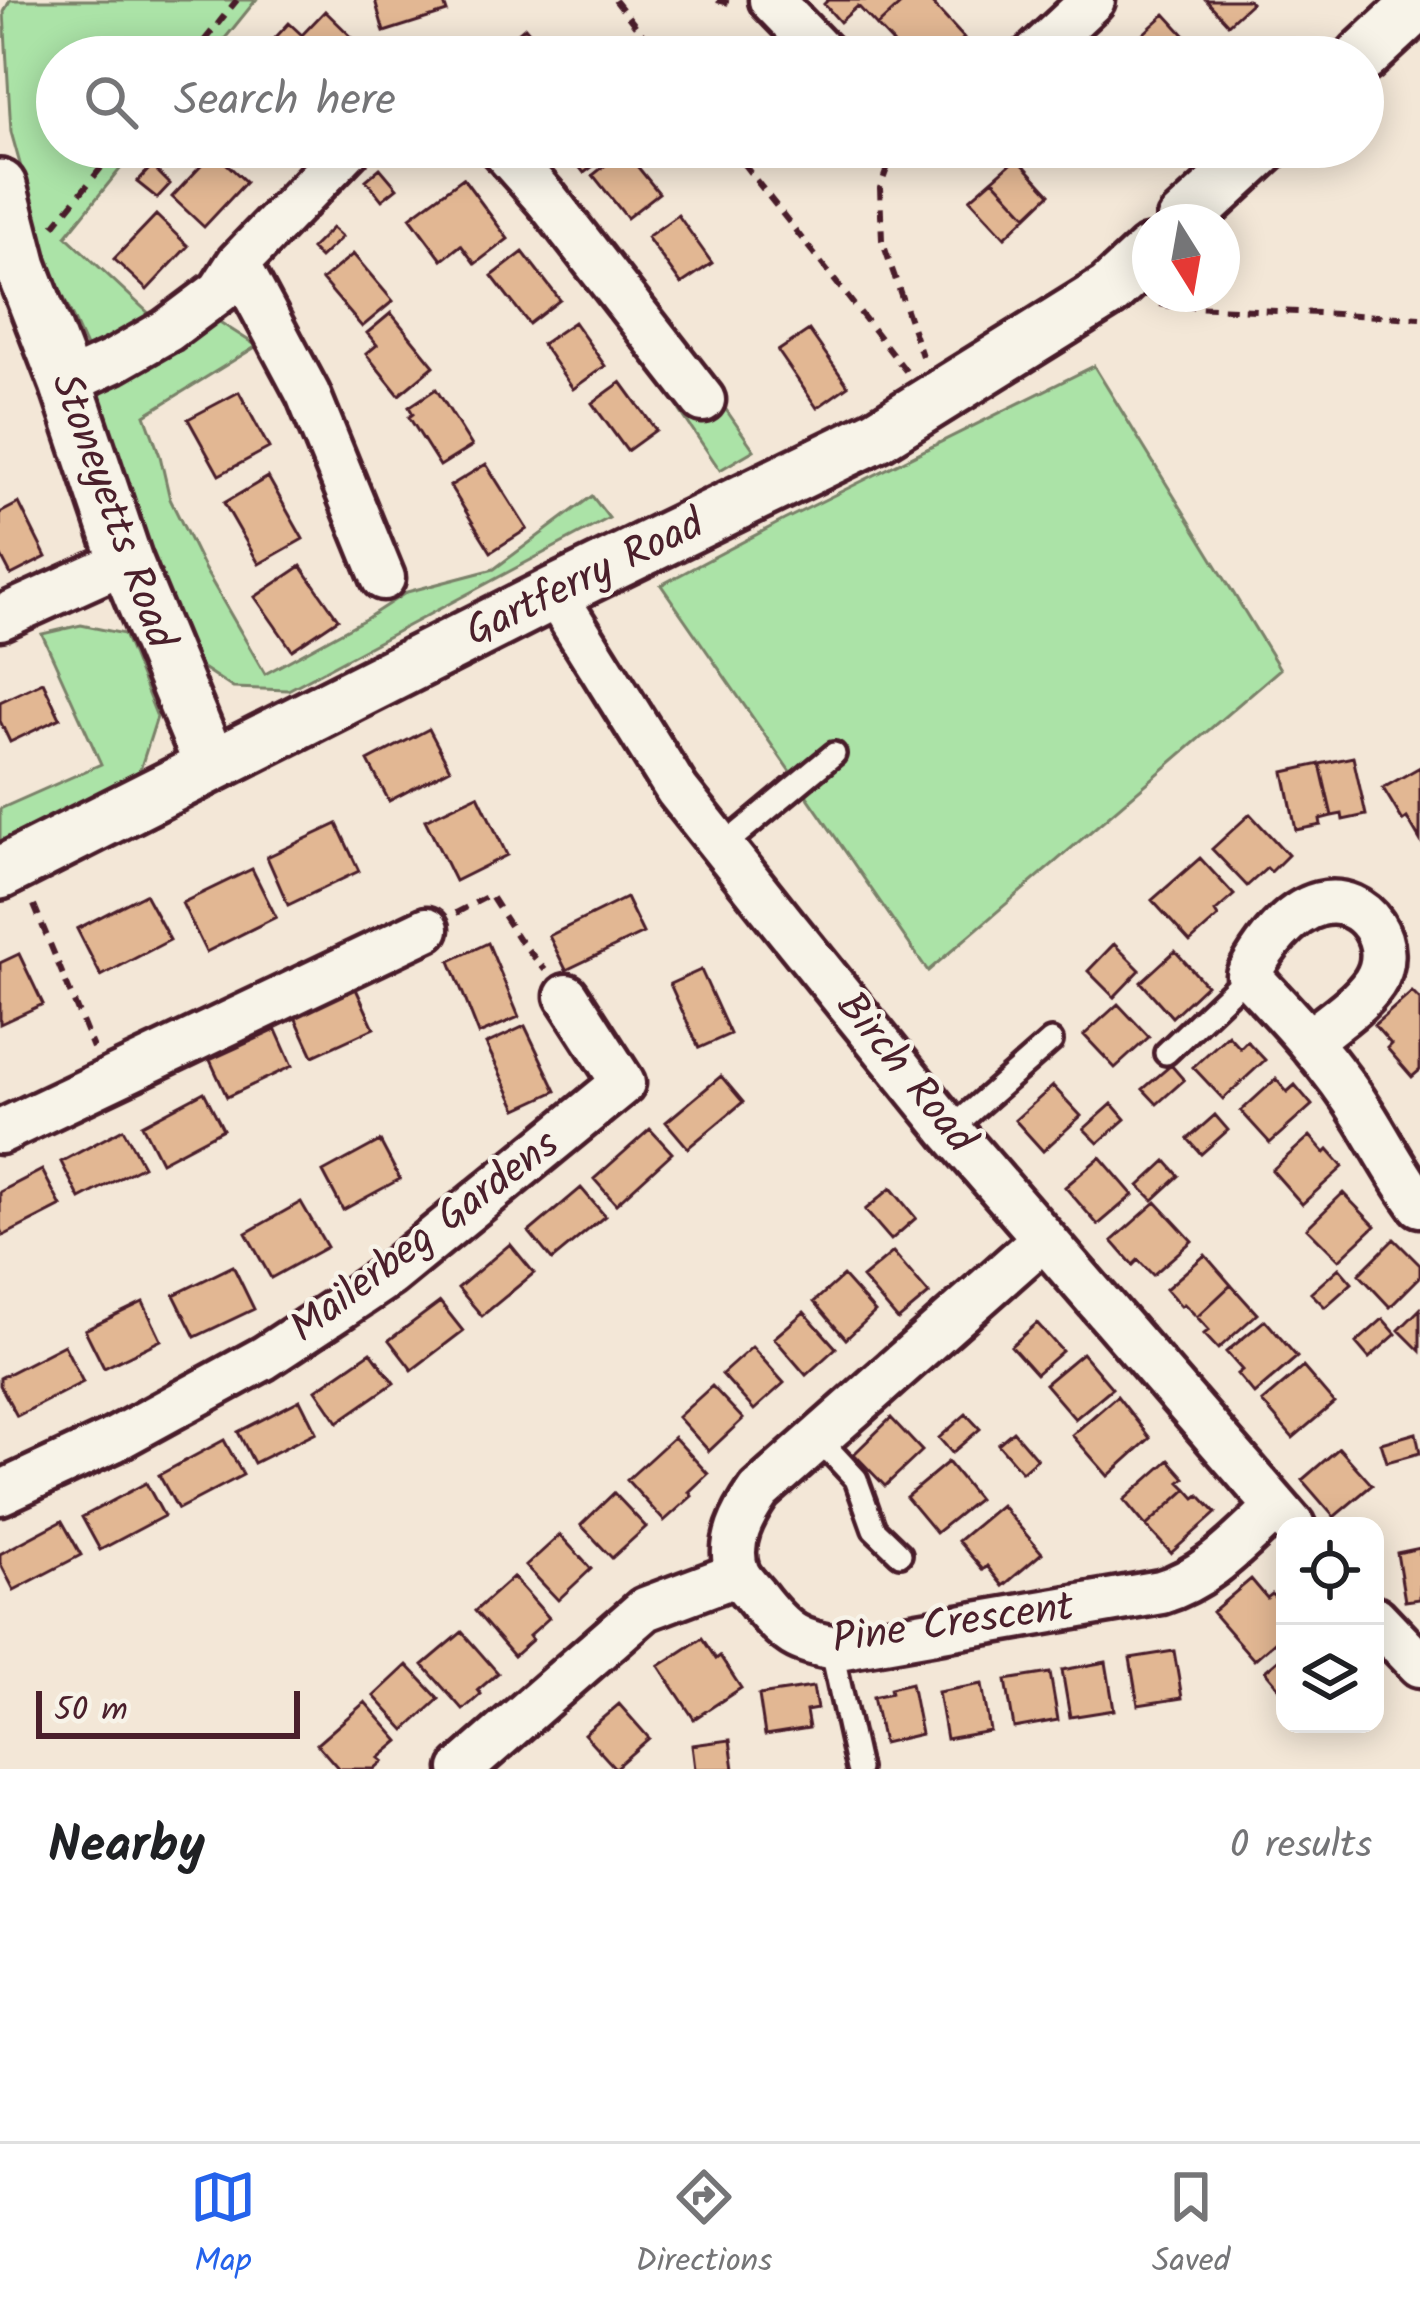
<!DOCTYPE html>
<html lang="en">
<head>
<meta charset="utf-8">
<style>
	:root { --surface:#fff; --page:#f6f6f6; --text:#202124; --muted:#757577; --line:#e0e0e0; --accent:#2563eb }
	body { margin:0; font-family:Kalam,sans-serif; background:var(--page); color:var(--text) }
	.controls { position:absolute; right:36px; bottom:36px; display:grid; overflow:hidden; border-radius:24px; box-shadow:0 6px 30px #0003 }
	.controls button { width:108px; height:108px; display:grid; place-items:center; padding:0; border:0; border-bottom:3px solid var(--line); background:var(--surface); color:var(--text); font:60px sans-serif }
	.compass { position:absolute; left:1132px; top:204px; width:108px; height:108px; border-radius:50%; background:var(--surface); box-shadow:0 6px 30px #0003; rotate:169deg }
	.scale { position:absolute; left:36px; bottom:30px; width:264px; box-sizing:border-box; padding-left:12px; border:6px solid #4a1f2b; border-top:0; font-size:33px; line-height:42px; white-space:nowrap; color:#4a1f2b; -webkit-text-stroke:9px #f7f3e8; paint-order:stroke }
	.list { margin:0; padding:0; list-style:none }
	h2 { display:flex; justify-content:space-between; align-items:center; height:156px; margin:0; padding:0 48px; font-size:51px }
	h2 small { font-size:39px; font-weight:400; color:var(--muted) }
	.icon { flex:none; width:66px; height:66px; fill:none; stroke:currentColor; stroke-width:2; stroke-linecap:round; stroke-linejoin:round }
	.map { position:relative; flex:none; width:1420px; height:1769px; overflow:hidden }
	.search { position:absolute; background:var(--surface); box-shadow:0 6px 30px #0003; left:36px; right:36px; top:36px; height:132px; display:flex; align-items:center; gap:30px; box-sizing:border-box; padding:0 42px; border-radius:66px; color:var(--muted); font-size:45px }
	.sheet { height:372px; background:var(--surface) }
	nav { display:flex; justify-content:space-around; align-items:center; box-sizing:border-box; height:168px; border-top:3px solid var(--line); background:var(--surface); font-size:33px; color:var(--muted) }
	nav a { display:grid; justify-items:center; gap:6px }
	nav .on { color:var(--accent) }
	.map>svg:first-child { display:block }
	.green { fill:#abe3a7; stroke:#7a8169; stroke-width:3 }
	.building { fill:#e2b793; stroke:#4a1f2b; stroke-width:3 }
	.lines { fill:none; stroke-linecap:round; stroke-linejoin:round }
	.service-casing { stroke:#4a1f2b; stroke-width:30 }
	.minor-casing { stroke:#4a1f2b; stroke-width:51 }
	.tertiary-casing { stroke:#4a1f2b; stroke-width:60 }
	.path { stroke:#4a1f2b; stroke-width:6; stroke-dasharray:12 9; stroke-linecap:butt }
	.service { stroke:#f7f3e8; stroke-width:21 }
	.minor { stroke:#f7f3e8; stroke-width:42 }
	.tertiary { stroke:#f7f3e8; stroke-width:51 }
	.labels { text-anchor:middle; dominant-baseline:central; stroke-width:9; stroke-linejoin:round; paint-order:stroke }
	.street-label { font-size:42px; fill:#4a1f2b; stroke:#f7f3e8 }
</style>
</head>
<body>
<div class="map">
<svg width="1420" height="1769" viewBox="0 0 1420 1769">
	<rect width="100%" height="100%" fill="#f3e7d7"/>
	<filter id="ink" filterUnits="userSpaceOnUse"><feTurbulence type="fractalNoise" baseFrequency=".00833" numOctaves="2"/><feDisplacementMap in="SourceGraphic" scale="24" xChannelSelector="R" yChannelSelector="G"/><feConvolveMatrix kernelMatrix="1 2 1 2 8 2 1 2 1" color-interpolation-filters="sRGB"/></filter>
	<g filter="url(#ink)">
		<path class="green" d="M 10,0 L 256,0 L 210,57 L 57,57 L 57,147 L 138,147 L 66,236 L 156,320 L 92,360 L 47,260 L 11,132 L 4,12 Z
			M 218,321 L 257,346 L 145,415 L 160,456 L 170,499 L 204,568 L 265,674 L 367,618 L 407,592 L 494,569 L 592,496 L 609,518 L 288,690 L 233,688 L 192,661 L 94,402 L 128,364 L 183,335 Z
			M 1094,366 L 1280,669 L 928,971 L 661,585 L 784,520 Z
			M 713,391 L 754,450 L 720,470 L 680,411 Z
			M 81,625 L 124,634 L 157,717 L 132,795 L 0,858 L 0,809 L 101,764 L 42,634 Z"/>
		<path class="building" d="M 375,0 L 443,0 L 447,12 L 384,32 Z
			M 828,0 L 905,0 L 877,26 L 858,6 L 840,22 L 824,4 Z
			M 905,0 L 929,0 L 964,38 L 943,57 L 878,57 L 893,43 L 877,26 Z
			M 1206,0 L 1248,0 L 1251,3 L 1228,24 Z
			M 325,11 L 361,46 L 351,57 L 272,57 L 264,50 L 289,23 L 302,35 Z
			M 1165,14 L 1198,50 L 1191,57 L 1162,57 L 1142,35 Z
			M 525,27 L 550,57 L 489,57 Z
			M 1142,35 L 1162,57 L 1120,57 L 1118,55 Z
			M 564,147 L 616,147 L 617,148 L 584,173 Z
			M 624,150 L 659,193 L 627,218 L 593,175 Z
			M 214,152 L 246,182 L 204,227 L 172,197 Z
			M 1017,158 L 1050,194 L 1027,216 L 993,179 Z
			M 152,166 L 170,184 L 157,198 L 137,182 Z
			M 380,168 L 397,188 L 382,200 L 366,180 Z
			M 463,178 L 508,239 L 475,264 L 461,245 L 442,260 L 410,217 Z
			M 993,179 L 1027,216 L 1005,237 L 970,199 Z
			M 156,215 L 188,246 L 147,290 L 114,259 Z
			M 678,215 L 712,263 L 681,284 L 647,237 Z
			M 332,228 L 342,237 L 320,258 L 311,249 Z
			M 523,252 L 560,300 L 529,324 L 492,276 Z
			M 353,254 L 393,301 L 362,327 L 322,280 Z
			M 391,313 L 434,366 L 399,395 L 366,354 L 377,345 L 367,333 Z
			M 574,322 L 605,366 L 573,389 L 542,344 Z
			M 809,330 L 848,386 L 817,408 L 778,351 Z
			M 621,382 L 656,430 L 627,451 L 592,403 Z
			M 436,389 L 472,446 L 440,466 L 409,417 L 413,414 L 409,407 Z
			M 239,392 L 269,448 L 219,475 L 188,419 Z
			M 486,464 L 527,529 L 491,552 L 450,486 Z
			M 268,477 L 303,539 L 259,564 L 224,503 Z
			M 19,503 L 46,557 L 11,575 L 0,554 L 0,513 Z
			M 301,566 L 338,619 L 292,650 L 255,597 Z
			M 43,682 L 60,718 L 10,742 L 0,721 L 0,702 Z
			M 429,729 L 450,769 L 389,801 L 368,761 Z
			M 1353,757 L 1366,815 L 1343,820 L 1342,814 L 1332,816 L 1320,764 Z
			M 1320,764 L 1332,816 L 1320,819 L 1321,825 L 1296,830 L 1284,772 Z
			M 1420,767 L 1420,840 L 1407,818 L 1403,821 L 1383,788 Z
			M 478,795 L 507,855 L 455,881 L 425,820 Z
			M 1250,814 L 1288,855 L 1271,872 L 1267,868 L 1247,886 L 1212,849 Z
			M 337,824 L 359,871 L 288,905 L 267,857 Z
			M 1200,858 L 1234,895 L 1215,912 L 1218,917 L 1190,942 L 1152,900 Z
			M 252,869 L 276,917 L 206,952 L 182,903 Z
			M 145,894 L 170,940 L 101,976 L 77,929 Z
			M 626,898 L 643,933 L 566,970 L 549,936 Z
			M 488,943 L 519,1017 L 479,1034 L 450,961 Z
			M 1114,944 L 1140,970 L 1114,997 L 1088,971 Z
			M 1175,951 L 1206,985 L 1172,1017 L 1141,982 Z
			M 19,954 L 43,1004 L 0,1024 L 0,963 Z
			M 701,970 L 730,1034 L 699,1048 L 670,984 Z
			M 356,989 L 374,1028 L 313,1056 L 295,1017 Z
			M 1412,992 L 1420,1000 L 1420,1070 L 1412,1077 L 1387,1048 L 1391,1044 L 1374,1025 Z
			M 1118,1004 L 1149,1037 L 1115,1068 L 1084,1035 Z
			M 525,1026 L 556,1091 L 517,1109 L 486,1044 Z
			M 276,1030 L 292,1066 L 227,1097 L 210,1060 Z
			M 1228,1035 L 1240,1048 L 1247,1041 L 1265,1060 L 1223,1099 L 1193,1067 Z
			M 1171,1065 L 1184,1080 L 1157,1104 L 1143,1089 Z
			M 721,1076 L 743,1102 L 688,1148 L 666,1122 Z
			M 1276,1079 L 1287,1092 L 1295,1085 L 1312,1105 L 1270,1143 L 1241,1111 Z
			M 1053,1086 L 1081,1116 L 1043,1151 L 1015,1120 Z
			M 204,1092 L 223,1129 L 161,1162 L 142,1125 Z
			M 1112,1104 L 1125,1119 L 1098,1143 L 1084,1129 Z
			M 1215,1115 L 1228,1130 L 1201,1154 L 1188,1139 Z
			M 123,1129 L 143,1166 L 80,1199 L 61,1162 Z
			M 650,1129 L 672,1153 L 616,1204 L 594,1179 Z
			M 1310,1136 L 1325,1153 L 1328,1150 L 1343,1167 L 1302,1204 L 1272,1170 Z
			M 380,1141 L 400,1179 L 343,1210 L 323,1172 Z
			M 1100,1157 L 1133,1195 L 1098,1225 L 1065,1187 Z
			M 1166,1161 L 1179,1176 L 1153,1200 L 1139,1186 Z
			M 42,1170 L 61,1206 L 3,1236 L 0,1229 L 0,1192 Z
			M 581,1188 L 605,1216 L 552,1260 L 529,1232 Z
			M 891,1188 L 916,1218 L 891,1240 L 865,1210 Z
			M 1343,1193 L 1375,1226 L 1339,1260 L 1307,1228 Z
			M 301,1202 L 327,1247 L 271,1278 L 246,1233 Z
			M 1156,1202 L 1192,1241 L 1153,1275 L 1138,1260 L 1133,1265 L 1112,1241 Z
			M 1394,1239 L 1420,1265 L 1420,1277 L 1390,1307 L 1359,1274 Z
			M 510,1244 L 534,1273 L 482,1316 L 458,1288 Z
			M 893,1252 L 929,1294 L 898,1320 L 862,1278 Z
			M 1205,1255 L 1231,1285 L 1197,1317 L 1184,1304 L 1181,1306 L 1166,1289 Z
			M 233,1266 L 254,1309 L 195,1337 L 174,1295 Z
			M 1339,1268 L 1352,1283 L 1325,1307 L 1311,1293 Z
			M 843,1276 L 875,1312 L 846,1339 L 814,1302 Z
			M 1231,1285 L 1257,1314 L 1218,1349 L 1204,1334 L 1209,1330 L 1197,1317 Z
			M 143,1302 L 161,1340 L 104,1368 L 85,1330 Z
			M 440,1302 L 463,1331 L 412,1370 L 389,1340 Z
			M 1420,1309 L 1420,1351 L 1399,1330 Z
			M 804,1312 L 836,1348 L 806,1375 L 774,1338 Z
			M 1383,1319 L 1396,1334 L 1369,1358 L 1356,1343 Z
			M 1265,1320 L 1297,1357 L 1254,1394 L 1237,1374 L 1242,1370 L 1226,1352 Z
			M 1037,1323 L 1062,1351 L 1036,1374 L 1011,1346 Z
			M 64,1345 L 83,1382 L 17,1416 L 0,1385 L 0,1378 Z
			M 752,1347 L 784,1383 L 754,1410 L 722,1374 Z
			M 371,1352 L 394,1383 L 338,1422 L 316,1390 Z
			M 1082,1353 L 1112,1388 L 1075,1419 L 1045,1384 Z
			M 1303,1367 L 1334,1403 L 1293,1438 L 1262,1402 Z
			M 712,1386 L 743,1419 L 709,1451 L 678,1417 Z
			M 1117,1396 L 1150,1438 L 1108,1476 L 1072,1435 Z
			M 300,1400 L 316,1432 L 254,1463 L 238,1432 Z
			M 966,1414 L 980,1429 L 952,1453 L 939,1438 Z
			M 891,1418 L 922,1451 L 885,1486 L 854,1454 Z
			M 1013,1431 L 1037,1459 L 1022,1472 L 998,1444 Z
			M 1416,1433 L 1420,1453 L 1387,1462 L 1381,1443 Z
			M 674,1437 L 708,1474 L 689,1492 L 692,1496 L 664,1521 L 627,1480 Z
			M 224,1440 L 243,1475 L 178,1509 L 159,1475 Z
			M 1339,1448 L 1372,1485 L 1334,1517 L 1302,1480 Z
			M 1169,1460 L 1185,1478 L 1180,1482 L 1187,1489 L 1146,1526 L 1124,1500 Z
			M 948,1462 L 978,1499 L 936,1533 L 906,1497 Z
			M 146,1483 L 164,1516 L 100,1550 L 82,1517 Z
			M 1187,1489 L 1195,1498 L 1199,1495 L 1216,1513 L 1171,1553 L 1146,1526 Z
			M 614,1493 L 646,1527 L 612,1558 L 581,1525 Z
			M 1001,1505 L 1042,1553 L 1003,1586 L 987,1566 L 983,1570 L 958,1541 Z
			M 62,1521 L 81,1555 L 14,1590 L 0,1563 L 0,1554 Z
			M 560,1535 L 591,1569 L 558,1600 L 526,1566 Z
			M 1420,1548 L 1420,1599 L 1405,1601 L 1397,1553 Z
			M 513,1577 L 549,1618 L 529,1636 L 532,1640 L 514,1656 L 475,1611 Z
			M 1251,1579 L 1267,1598 L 1272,1594 L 1285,1610 L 1285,1633 L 1254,1660 L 1212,1612 Z
			M 462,1632 L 498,1673 L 478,1690 L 481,1694 L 463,1710 L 423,1665 Z
			M 702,1638 L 716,1659 L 720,1656 L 741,1688 L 694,1719 L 659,1666 Z
			M 1174,1651 L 1182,1698 L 1138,1705 L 1130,1658 Z
			M 1285,1654 L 1285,1695 L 1265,1671 Z
			M 1106,1662 L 1114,1710 L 1070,1717 L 1062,1670 Z
			M 407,1665 L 439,1699 L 405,1730 L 374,1696 Z
			M 1050,1673 L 1058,1720 L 1014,1728 L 1006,1680 Z
			M 911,1683 L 921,1734 L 883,1743 L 873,1697 L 891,1693 L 890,1688 Z
			M 982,1684 L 990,1731 L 946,1739 L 938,1692 Z
			M 813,1687 L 817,1709 L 806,1711 L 809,1728 L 765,1735 L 759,1695 Z
			M 365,1702 L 399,1741 L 379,1758 L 383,1761 L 374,1769 L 339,1769 L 317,1744 Z
			M 619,1704 L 649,1738 L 615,1768 L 584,1734 Z
			M 730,1740 L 734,1769 L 695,1769 L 692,1745 Z"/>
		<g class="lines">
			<defs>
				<path id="service" d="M 722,847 L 834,754
					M 1166,1053 L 1248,975
					M 950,1130 L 1051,1041
					M 818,1438 L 856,1479 L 874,1529 L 900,1554
					M 831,1647 L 858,1769"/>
				<path id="minor" d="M 771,0 L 826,57
					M 1032,57 L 1093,0
					M 500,147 L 547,200 L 703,400
					M 238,263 L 308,394 L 383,578
					M 66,383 L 114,361 L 168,330 L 220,291 L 238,263 L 350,147
					M 554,593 L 677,790 L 785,926 L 950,1130 L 1293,1526
					M 0,618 L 126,561
					M 1310,1040 C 1331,1023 1359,1005 1374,983 C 1399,946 1366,893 1320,904 C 1288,912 1263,948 1248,975 C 1291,1020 1333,1065 1366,1119 C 1384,1148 1399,1177 1420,1205
					M 0,1132 L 427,929
					M 1043,1239 L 759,1491 C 743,1514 727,1542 737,1571 C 741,1582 753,1592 760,1602 C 785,1633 798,1643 838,1648 L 1161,1592 C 1208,1578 1240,1541 1276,1508
					M 0,1493 L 112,1441 L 264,1358 L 337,1310 L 389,1275 L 623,1083 L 567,996
					M 1375,1618 L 1420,1665
					M 462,1769 L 645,1609 L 738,1574"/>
				<path id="tertiary" d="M 1362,57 L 1420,3
					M 0,186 L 21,267 L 66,383 L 126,561 L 210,764
					M 1183,222 L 1264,147
					M 0,873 L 554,593 L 878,435 L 1109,291 L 1150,253"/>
			</defs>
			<use href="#service" class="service-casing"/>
			<use href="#minor" class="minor-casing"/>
			<use href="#tertiary" class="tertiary-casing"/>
			<path class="path" d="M 615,0 L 660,57
				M 717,0 L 734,4
				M 191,57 L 237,0
				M 730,147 L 906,371
				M 895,147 L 880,188 L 882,240 L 922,356
				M 54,226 L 118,147
				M 1160,304 L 1171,306 L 1420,318
				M 34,905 L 93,1048
				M 456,913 L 490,895 L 518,938 L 545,970"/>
			<use href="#service" class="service"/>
			<use href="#minor" class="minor"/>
			<use href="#tertiary" class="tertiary"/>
		</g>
	</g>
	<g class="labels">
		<g class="street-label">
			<text transform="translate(112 511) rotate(70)">Stoneyetts Road</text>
			<text transform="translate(585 579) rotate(-26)">Gartferry Road</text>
			<text transform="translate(905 1073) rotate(51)">Birch Road</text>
			<text transform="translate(425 1237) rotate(-37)">Mailerbeg Gardens</text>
			<text transform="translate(953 1624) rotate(-8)">Pine Crescent</text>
		</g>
	</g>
</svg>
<div class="controls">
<button><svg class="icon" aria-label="locate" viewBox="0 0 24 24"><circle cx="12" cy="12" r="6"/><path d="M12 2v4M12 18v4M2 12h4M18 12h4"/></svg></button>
<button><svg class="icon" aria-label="layers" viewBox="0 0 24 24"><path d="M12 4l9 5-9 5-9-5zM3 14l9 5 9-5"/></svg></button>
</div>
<svg class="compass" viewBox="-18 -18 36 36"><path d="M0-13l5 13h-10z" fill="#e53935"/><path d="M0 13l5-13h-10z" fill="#757577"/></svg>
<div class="scale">50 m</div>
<div class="search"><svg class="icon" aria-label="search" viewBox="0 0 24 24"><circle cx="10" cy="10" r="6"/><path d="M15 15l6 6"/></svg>Search here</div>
</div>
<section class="sheet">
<h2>Nearby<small>0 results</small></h2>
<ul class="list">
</ul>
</section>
<nav>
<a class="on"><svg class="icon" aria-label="map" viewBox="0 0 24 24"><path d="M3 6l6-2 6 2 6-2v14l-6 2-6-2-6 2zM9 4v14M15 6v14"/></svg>Map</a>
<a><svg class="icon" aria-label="directions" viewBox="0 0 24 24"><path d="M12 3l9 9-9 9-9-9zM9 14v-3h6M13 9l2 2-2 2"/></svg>Directions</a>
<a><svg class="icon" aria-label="saved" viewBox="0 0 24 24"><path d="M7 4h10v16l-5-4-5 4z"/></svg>Saved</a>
</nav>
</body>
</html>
